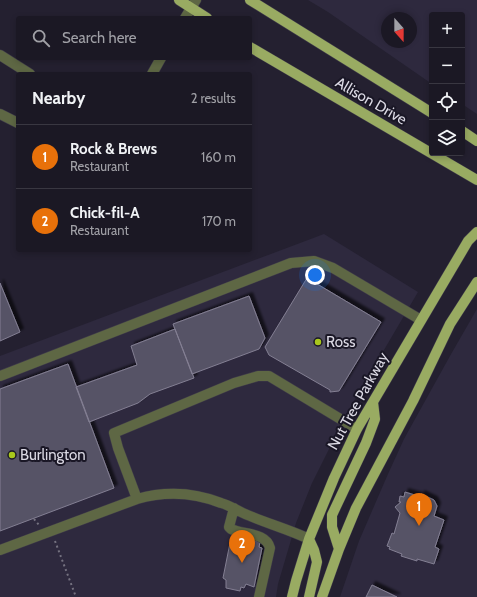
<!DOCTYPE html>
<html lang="en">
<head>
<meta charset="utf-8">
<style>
	:root { --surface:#1b1824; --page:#24212c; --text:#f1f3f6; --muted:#a0a0a6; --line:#393741; --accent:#d93025 }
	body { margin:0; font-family:Cabin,sans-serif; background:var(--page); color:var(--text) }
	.controls { position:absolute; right:12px; top:12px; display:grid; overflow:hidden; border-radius:4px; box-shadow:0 2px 6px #0003 }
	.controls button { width:36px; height:36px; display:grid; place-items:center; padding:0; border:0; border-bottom:1px solid var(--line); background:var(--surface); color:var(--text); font:20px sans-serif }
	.compass { position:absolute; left:381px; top:12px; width:36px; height:36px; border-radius:50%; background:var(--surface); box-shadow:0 2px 6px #0003; rotate:159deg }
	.you { position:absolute; left:315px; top:275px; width:14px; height:14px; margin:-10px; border:3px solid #fff; border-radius:50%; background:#1a73e8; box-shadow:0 0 0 6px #1a73e833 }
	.badge { display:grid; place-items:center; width:26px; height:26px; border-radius:50%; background:var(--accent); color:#fff; font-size:13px; font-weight:700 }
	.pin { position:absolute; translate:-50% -33px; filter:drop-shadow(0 1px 2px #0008) }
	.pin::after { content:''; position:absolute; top:21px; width:14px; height:12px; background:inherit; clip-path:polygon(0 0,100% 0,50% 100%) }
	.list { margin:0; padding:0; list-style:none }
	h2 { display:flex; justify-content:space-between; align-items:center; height:52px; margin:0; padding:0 16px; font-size:17px }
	h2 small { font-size:13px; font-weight:400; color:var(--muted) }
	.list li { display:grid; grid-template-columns:26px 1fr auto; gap:12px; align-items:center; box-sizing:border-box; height:64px; padding:0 16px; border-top:1px solid var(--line) }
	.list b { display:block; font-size:15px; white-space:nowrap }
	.list p { margin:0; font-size:13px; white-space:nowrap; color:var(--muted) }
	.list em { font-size:13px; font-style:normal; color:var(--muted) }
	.icon { flex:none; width:22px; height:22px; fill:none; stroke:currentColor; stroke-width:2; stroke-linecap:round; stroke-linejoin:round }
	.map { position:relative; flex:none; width:477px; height:597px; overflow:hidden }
	.search { position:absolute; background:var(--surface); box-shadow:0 2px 6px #0003; left:16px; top:16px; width:236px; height:44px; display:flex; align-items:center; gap:10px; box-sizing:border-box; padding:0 14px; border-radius:4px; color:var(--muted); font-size:15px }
	.panel { position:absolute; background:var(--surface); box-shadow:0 2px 6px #0003; left:16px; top:72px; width:236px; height:180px; border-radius:4px }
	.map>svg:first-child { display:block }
	.built { fill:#2e293e; fill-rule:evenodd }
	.building { fill:#575366; stroke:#837f93; filter:url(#shadow) }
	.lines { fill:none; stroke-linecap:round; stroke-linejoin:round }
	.minor-casing { stroke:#3e3a49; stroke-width:11 }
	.major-casing { stroke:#3e3a49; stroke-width:11 }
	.path { stroke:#757280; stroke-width:2; stroke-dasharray:2 3; stroke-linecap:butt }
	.minor { stroke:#5e6744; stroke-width:10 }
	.major { stroke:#99ab62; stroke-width:10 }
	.poi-dot { fill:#a8c71c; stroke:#1a1726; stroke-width:1.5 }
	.labels { text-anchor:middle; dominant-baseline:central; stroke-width:4; stroke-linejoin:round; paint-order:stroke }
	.street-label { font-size:15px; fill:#dbd9e4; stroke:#1a1726 }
	.poi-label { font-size:15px; fill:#dbd9e4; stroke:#1a1726; text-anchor:start }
</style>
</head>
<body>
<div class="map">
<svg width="477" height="597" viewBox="0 0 477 597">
	<defs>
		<filter id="shadow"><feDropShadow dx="3.5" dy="-3.5" stdDeviation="1" flood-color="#0009"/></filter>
	</defs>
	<rect width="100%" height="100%" fill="#242030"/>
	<path class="built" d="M 308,0 L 477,0 L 477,114 L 462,104 L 462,15 L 432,15 L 432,84 L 328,12 ZM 387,18 L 411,18 L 411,42 L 387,42 Z
		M 324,234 L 418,292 L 347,413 L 312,483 L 296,523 L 278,584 L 276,597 L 0,597 L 0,356 Z
		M 477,309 L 477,597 L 340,597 L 359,541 L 388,474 L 404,439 L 450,356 Z"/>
	<path class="building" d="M 307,278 L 381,322 L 339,391 L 330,392 L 330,390 L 269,355 L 265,347 Z
		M 0,283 L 20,332 L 0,341 Z
		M 249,296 L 265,338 L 259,349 L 192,374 L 173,324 Z
		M 175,329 L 194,378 L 150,394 L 138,403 L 89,422 L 76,387 L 137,365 L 131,346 Z
		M 68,364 L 114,488 L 0,531 L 0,389 Z
		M 405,492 L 421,497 L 421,494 L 434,500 L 437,506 L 434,516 L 444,520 L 435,547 L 439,549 L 434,564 L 417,559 L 417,561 L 401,556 L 402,554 L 389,549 L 390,547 L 387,546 L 392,533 L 394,534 L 400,513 L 395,507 L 401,502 L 399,502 L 400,496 L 404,497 Z
		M 236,536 L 260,542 L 259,547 L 262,548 L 254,587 L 246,584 L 244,588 L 241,587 L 240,591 L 226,588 L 226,580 L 223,578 L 230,543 L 235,543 Z
		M 372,585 L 397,597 L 366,597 Z"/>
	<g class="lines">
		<defs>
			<path id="minor" d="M 185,18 L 196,0
				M 0,55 L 30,74
				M 152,74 L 161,58
				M 0,114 L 18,123
				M 0,376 L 291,263 L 314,261 L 333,268 L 421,320
				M 137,499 L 118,448 L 114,433 L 234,383 L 258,376 L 269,376 L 357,429
				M 234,508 L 229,527 L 231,529 C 243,535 266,532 270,548 L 259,597
				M 0,550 L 137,499 C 165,491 193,492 221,503 C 229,505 236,510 243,513 C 265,523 288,529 309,539"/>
			<path id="major" d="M 179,0 L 207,18
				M 250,0 L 432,113
				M 250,47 L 477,180
				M 462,131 L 477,141
				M 339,549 L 332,527 L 332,515 L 366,443 L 375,419 L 373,402
				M 292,597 L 296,581 L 309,539 L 334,478 L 357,429 L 468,241 L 477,232
				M 309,597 L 317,562 L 314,550 L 309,539
				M 322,597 L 339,549 L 356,508 L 413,401 L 450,324 L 477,282"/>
		</defs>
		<use href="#minor" class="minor-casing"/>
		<use href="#major" class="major-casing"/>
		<path class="path" d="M 34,519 L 39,525
			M 55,541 L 76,597"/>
		<use href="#minor" class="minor"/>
		<use href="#major" class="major"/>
	</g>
	<g class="poi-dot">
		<circle cx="318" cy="342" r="4"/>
		<circle cx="12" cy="455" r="4"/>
	</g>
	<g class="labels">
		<g class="street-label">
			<text transform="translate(371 101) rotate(30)">Allison Drive</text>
			<text transform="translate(358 401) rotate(-61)">Nut Tree Parkway</text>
		</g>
		<g class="poi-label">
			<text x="326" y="342">Ross</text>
			<text x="20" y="455">Burlington</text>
		</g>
	</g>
</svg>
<div class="controls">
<button>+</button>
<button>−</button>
<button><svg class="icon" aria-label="locate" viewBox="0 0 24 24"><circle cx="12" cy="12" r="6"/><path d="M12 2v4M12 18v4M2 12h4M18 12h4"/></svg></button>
<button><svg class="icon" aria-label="layers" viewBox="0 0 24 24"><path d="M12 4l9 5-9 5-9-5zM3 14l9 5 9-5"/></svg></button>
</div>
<svg class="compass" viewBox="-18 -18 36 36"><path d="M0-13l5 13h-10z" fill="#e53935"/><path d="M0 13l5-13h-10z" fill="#a0a0a6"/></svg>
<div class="you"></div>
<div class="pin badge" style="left:419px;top:526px;background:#e8710a">1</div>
<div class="pin badge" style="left:242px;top:563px;background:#e8710a">2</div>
<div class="search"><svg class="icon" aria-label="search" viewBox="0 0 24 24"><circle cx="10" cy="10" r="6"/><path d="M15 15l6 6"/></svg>Search here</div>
<section class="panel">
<h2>Nearby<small>2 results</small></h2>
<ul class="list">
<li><span class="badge" style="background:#e8710a">1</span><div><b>Rock &amp; Brews</b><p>Restaurant</p></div><em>160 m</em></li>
<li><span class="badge" style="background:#e8710a">2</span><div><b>Chick-fil-A</b><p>Restaurant</p></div><em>170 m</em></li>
</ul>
</section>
</div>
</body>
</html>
